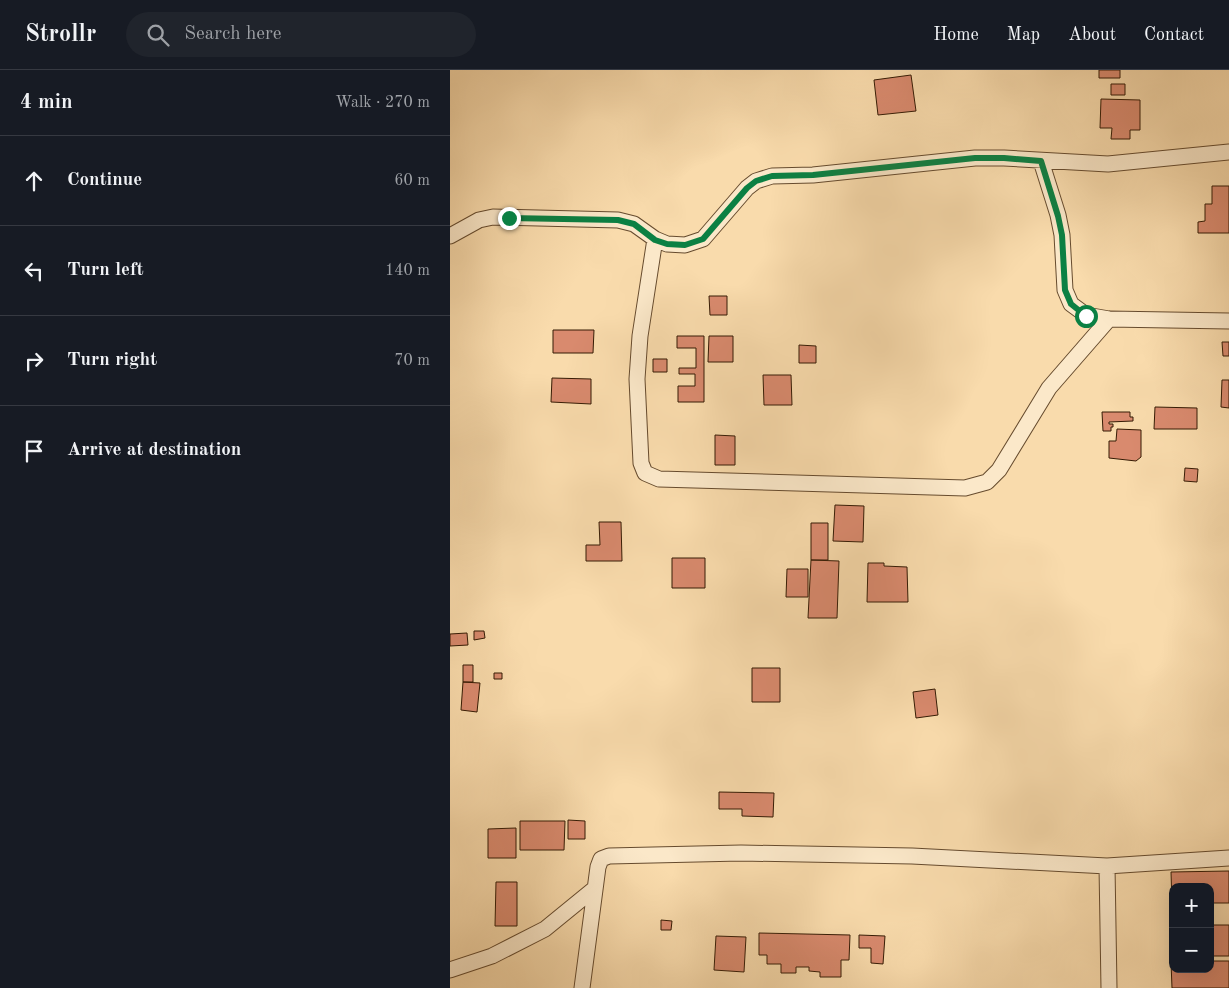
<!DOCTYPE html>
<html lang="en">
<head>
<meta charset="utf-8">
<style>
	:root { --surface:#171b24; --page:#20242c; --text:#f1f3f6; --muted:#9ea1a6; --line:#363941 }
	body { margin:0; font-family:"Old Standard TT",serif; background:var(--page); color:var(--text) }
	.controls { position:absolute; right:15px; bottom:15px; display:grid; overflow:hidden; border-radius:10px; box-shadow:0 5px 20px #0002 }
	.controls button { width:45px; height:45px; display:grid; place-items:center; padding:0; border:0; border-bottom:1px solid var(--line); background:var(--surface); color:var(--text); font:25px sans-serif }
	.stop { position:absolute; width:15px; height:15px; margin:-11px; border:4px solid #0b8043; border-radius:50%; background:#fff }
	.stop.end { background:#0b8043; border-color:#fff; box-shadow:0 1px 5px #0008 }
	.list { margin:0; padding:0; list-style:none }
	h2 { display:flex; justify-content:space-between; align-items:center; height:65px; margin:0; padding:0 20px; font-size:21px }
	h2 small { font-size:16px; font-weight:400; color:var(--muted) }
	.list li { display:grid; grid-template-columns:32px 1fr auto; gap:15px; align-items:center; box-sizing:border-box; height:90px; padding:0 20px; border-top:1px solid var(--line) }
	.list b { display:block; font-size:19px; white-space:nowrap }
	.list em { font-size:16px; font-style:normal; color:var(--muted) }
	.icon { flex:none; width:28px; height:28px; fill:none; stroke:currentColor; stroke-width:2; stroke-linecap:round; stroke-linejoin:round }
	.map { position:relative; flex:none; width:779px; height:918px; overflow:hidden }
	header { display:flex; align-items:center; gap:30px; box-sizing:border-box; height:70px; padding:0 25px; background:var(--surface); border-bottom:1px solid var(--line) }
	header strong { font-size:24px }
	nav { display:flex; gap:28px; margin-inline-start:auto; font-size:18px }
	.search { width:350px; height:45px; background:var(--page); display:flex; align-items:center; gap:12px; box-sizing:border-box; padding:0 18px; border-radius:28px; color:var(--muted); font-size:19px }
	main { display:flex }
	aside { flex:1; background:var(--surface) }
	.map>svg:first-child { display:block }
	.building { fill:#d98a6e; stroke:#351b04 }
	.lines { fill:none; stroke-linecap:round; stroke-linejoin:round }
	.street-casing { stroke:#664b2e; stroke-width:17 }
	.street { stroke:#fbe8c9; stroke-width:15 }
	.route { stroke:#0b8043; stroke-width:6 }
</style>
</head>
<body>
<header>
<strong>Strollr</strong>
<div class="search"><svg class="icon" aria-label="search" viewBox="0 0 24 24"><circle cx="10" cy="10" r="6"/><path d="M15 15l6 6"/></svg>Search here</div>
<nav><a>Home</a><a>Map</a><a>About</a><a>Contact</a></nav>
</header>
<main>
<aside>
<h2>4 min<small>Walk · 270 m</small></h2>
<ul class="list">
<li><svg class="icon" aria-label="ahead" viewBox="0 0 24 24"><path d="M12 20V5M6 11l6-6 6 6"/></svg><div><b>Continue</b></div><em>60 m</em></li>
<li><svg class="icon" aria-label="left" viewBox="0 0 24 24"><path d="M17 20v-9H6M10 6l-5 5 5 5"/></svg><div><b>Turn left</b></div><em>140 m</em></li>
<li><svg class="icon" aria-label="right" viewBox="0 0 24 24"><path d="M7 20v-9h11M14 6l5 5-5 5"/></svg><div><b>Turn right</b></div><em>70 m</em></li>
<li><svg class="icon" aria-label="arrive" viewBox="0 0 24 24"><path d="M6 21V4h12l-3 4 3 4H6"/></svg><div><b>Arrive at destination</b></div></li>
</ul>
</aside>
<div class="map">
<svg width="779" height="918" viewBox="0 0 779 918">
	<rect width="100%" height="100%" fill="#f9dbac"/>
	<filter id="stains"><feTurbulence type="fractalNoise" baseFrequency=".004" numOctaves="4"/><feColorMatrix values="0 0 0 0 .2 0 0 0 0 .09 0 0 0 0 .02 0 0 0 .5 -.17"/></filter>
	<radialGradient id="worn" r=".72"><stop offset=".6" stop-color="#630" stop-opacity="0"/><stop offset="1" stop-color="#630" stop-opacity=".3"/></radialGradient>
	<path class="building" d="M 649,0 L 670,0 L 670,8 L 649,8 Z
		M 461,5 L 466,41 L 428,45 L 424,10 Z
		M 661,14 L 675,14 L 675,25 L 661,25 Z
		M 651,29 L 690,30 L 690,60 L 680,60 L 680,69 L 661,69 L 662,58 L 650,58 Z
		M 762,116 L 779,116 L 779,163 L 748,163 L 748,152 L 755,151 L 755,134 L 762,134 Z
		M 259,226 L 277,226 L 277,245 L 260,245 Z
		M 103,260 L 144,260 L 143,283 L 103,283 Z
		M 227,266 L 254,266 L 254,332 L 228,332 L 228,316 L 245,316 L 245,304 L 229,304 L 229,298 L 246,298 L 246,278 L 227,278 Z
		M 259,266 L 283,266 L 283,292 L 258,292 Z
		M 772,272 L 779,272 L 779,286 L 773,286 Z
		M 349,275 L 366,276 L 366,293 L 349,293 Z
		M 203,289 L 217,289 L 217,302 L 203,302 Z
		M 313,305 L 341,305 L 342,335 L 314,335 Z
		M 102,308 L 141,309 L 141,334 L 101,332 Z
		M 772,310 L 779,310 L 779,338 L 771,337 Z
		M 705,337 L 747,338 L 747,359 L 704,359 Z
		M 652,342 L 680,342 L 680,347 L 683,347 L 683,351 L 659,352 L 659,354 L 663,354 L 663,357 L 661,357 L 661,361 L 653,361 Z
		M 667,359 L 691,360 L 691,387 L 686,391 L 659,388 L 659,371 L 666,371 Z
		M 265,365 L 285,366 L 285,395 L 265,395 Z
		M 735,398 L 748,399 L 747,412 L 734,411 Z
		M 385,435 L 414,436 L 413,472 L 383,471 Z
		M 149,452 L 171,452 L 172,491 L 136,491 L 136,475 L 150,475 Z
		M 361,453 L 378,453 L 378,490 L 361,490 Z
		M 222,488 L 255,488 L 255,518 L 222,518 Z
		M 361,490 L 389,491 L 387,548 L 358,548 Z
		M 418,493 L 434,493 L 434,496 L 457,497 L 458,532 L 417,532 Z
		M 337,499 L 358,499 L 358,527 L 336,527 Z
		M 24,561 L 34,561 L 35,568 L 24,570 Z
		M 17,563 L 18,575 L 0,576 L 0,564 Z
		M 13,595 L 23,595 L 23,612 L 13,612 Z
		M 302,598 L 330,598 L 330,632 L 302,632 Z
		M 44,603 L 52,603 L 52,609 L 44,609 Z
		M 13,612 L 30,613 L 27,642 L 11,640 Z
		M 485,619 L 488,645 L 466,648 L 463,622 Z
		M 269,722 L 324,723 L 323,747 L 292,746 L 292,739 L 269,739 Z
		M 118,750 L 135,751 L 135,769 L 118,769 Z
		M 70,751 L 115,751 L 114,780 L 70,780 Z
		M 66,758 L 66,788 L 38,788 L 38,759 Z
		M 779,801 L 779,833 L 760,833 L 760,817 L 723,817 L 722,834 L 721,802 Z
		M 46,812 L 67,812 L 67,856 L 45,856 Z
		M 211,850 L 222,851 L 221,860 L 211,860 Z
		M 721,855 L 723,855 L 723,886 L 721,886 Z
		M 760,855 L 779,855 L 779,886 L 760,886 Z
		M 309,863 L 400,865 L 399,890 L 391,890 L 391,907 L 370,907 L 370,902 L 359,901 L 359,897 L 346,897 L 346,903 L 331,903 L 331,894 L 317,894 L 317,885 L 309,885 Z
		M 409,865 L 435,866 L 433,894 L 421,893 L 421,878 L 409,878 Z
		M 266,866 L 296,867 L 294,902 L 264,900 Z
		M 760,891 L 779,891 L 779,918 L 722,918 L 721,892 L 723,892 L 723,899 L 760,899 Z"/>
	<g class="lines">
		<defs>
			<path id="street" d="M 591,91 L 608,145 L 612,165 L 615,220 L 621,234 L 636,245 L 659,249 L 779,251
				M 0,166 L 29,150 L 43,147 L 168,150 L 184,154 L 205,169 L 217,174 L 235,175 L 253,169 L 297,118 L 306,111 L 322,106 L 363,105 L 525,88 L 554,88 L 658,94 L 779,82
				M 205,169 L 190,266 L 187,309 L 191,393 L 195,403 L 209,409 L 515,418 L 537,412 L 549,400 L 599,318 L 659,249
				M 657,796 L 659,918
				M 0,900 L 42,886 L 95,859 L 144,819
				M 132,918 L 148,797 L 151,789 L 159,786 L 291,783 L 462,786 L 657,796 L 779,788"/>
		</defs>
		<use href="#street" class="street-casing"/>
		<use href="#street" class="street"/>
	</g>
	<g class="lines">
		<path class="route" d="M 59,148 L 168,150 L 184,154 L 205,170 L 217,174 L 235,175 L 253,169 L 297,118 L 306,111 L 322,106 L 363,105 L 525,88 L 554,88 L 591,91 L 608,146 L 612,165 L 615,220 L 621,234 L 636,246"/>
	</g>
	<rect width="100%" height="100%" filter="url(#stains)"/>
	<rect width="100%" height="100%" fill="url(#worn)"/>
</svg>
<div class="controls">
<button>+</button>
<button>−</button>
</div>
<div class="stop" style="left:636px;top:246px"></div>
<div class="stop end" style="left:59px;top:148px"></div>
</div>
</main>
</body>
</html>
